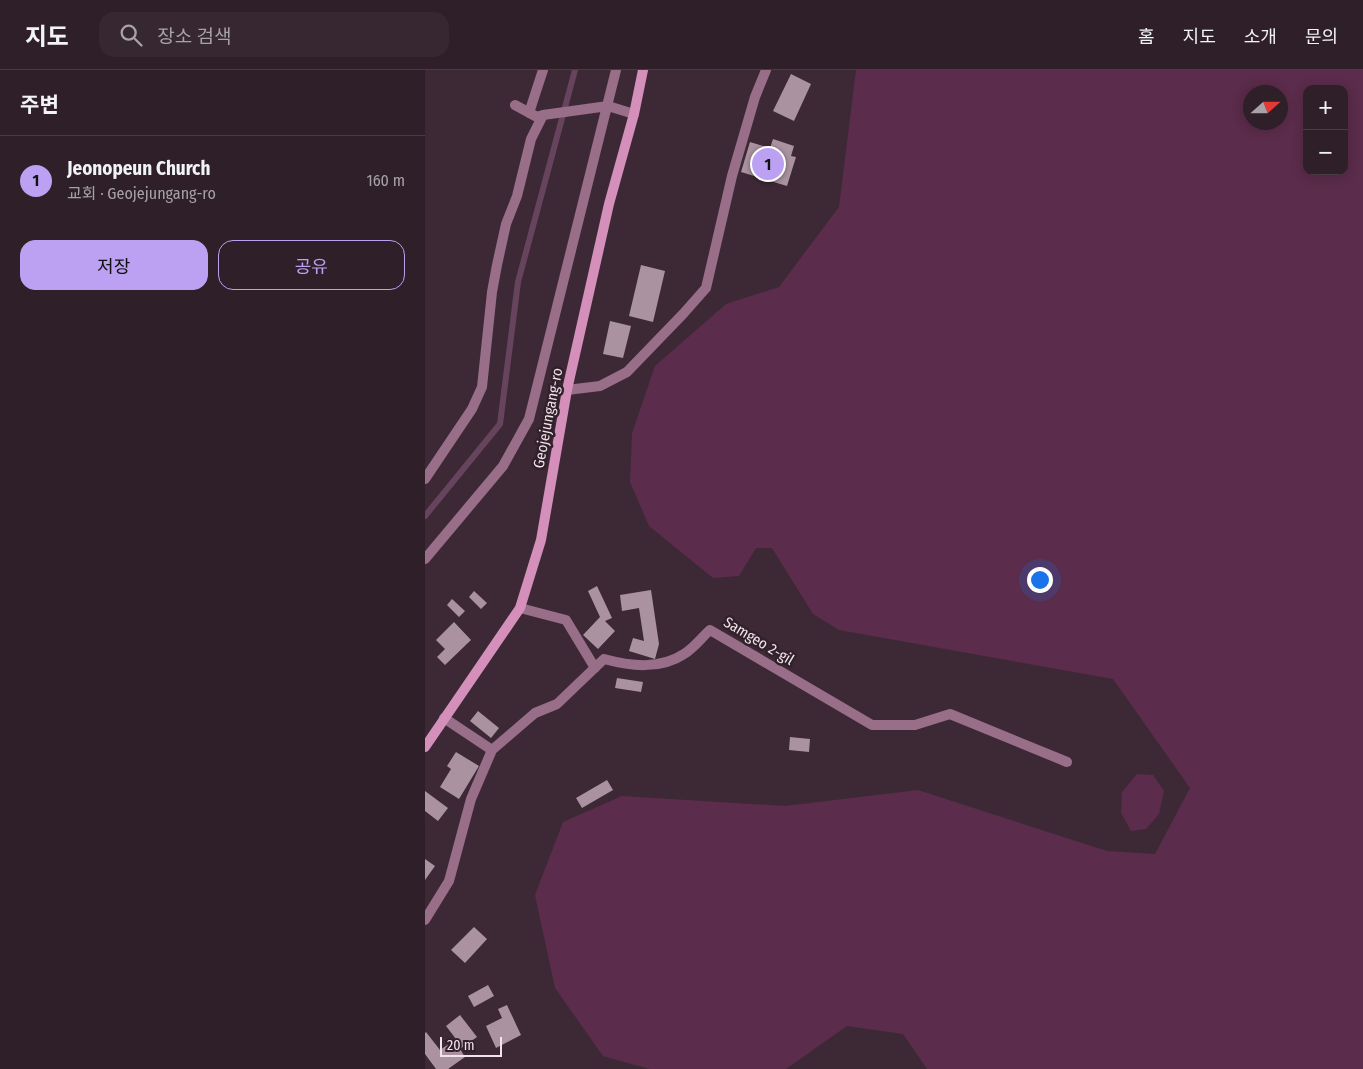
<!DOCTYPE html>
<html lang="ko">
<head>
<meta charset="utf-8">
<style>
	:root { --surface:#2e1f28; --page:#362730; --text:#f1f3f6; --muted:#a7a2a8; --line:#493d45; --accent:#bca0f2 }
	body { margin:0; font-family:"Fira Sans Condensed","Noto Sans KR",sans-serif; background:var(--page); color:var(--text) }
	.controls { position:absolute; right:15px; top:15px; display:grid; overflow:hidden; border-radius:10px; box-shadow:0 2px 12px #0003 }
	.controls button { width:45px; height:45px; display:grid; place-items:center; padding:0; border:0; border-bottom:1px solid var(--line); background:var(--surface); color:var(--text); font:25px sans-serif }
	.compass { position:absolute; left:818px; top:15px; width:45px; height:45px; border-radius:50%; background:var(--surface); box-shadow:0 2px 12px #0003; rotate:69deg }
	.scale { position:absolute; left:15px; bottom:12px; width:62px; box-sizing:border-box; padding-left:5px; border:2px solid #f1e4eb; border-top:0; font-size:14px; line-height:18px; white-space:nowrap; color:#f1e4eb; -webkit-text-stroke:4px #32202b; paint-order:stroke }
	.you { position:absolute; left:614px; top:509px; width:18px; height:18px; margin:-12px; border:4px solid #fff; border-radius:50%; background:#1a73e8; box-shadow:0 0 0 8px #1a73e833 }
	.badge { display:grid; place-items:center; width:32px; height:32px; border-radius:50%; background:var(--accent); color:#111; font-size:16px; font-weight:700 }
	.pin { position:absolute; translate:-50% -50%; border:2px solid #fff; box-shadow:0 1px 5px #0006 }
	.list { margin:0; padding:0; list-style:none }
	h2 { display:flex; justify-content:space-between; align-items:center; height:65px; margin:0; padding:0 20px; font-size:21px }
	h2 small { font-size:16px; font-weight:400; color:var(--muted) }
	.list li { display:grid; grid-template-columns:32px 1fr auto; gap:15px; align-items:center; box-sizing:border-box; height:90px; padding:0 20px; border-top:1px solid var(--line) }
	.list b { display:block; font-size:19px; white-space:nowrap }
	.list p { margin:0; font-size:16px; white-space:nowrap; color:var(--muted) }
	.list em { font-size:16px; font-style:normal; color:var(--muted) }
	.actions { display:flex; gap:10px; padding:15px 20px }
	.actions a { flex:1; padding:11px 0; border:1px solid var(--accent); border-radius:15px; text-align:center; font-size:18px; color:var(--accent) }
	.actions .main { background:var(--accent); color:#111 }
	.icon { flex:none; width:28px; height:28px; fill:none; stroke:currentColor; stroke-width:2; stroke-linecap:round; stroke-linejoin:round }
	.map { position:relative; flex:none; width:938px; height:999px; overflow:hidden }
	header { display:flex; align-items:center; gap:30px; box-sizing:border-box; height:70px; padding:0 25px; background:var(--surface); border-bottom:1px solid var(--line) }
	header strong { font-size:24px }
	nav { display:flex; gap:28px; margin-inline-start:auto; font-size:18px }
	.search { width:350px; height:45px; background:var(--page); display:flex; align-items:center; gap:12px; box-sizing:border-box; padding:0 18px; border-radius:15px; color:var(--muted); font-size:19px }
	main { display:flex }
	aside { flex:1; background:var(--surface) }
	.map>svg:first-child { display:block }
	.green { fill:#5b2c4b; fill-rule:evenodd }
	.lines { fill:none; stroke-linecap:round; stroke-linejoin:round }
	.stream { stroke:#67445d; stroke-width:6 }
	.building { fill:#aa92a0 }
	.lane { stroke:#996e89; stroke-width:10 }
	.secondary { stroke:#d490bb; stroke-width:10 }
	.labels { text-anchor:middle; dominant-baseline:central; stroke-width:5; stroke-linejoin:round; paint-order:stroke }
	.street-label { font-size:15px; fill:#f1e4eb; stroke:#32202b }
</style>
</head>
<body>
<header>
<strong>지도</strong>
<div class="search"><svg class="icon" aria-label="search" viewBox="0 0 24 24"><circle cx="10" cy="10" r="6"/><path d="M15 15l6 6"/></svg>장소 검색</div>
<nav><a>홈</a><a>지도</a><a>소개</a><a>문의</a></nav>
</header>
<main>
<aside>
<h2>주변<small></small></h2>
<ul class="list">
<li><span class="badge">1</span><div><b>Jeonopeun Church</b><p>교회 · Geojejungang-ro</p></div><em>160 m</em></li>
</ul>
<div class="actions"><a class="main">저장</a><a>공유</a></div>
</aside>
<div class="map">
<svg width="938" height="999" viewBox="0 0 938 999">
	<rect width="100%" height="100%" fill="#3d2935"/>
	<path class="green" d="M 431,0 L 938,0 L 938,999 L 502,999 L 478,964 L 422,956 L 361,999 L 224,999 L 178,986 L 130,918 L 110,825 L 138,752 L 197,726 L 360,736 L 493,720 L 682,781 L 730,784 L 765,718 L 688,609 L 414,560 L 388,544 L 347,478 L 331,478 L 314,506 L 288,508 L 224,456 L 205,412 L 207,363 L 230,296 L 301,234 L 354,217 L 414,137 ZM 882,19 L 919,19 L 919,101 L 882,101 ZM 826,22 L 856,22 L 856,52 L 826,52 Z
		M 712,704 L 728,705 L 739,721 L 734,744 L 721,759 L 706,761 L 696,743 L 697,722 Z"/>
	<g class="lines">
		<path class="stream" d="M 0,446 L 75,354 L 93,212 L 150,0"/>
	</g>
	<path class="building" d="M 366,4 L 386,14 L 369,51 L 348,41 Z
		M 348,69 L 369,76 L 366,86 L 371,87 L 362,116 L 316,102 L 325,72 L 345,78 Z
		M 216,195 L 240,201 L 228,252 L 204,246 Z
		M 185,251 L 206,256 L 198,288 L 178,284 Z
		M 172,516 L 187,548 L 180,551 L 190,561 L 173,579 L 158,565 L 175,547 L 163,521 Z
		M 226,520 L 234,574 L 230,589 L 204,581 L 208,568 L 219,571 L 214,538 L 197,541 L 195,525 Z
		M 49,521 L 62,533 L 56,539 L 44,527 Z
		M 27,529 L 40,541 L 34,547 L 22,535 Z
		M 29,552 L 46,570 L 20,595 L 12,587 L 20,579 L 11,570 Z
		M 192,608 L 218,612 L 216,622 L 190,618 Z
		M 53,641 L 74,658 L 66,668 L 45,651 Z
		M 365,667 L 385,669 L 384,682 L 364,680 Z
		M 31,682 L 54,696 L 34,729 L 15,717 L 26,699 L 22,696 Z
		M 182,710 L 188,720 L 157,738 L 151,728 Z
		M 0,721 L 23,738 L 13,751 L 0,741 Z
		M 0,789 L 10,796 L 0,810 Z
		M 49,857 L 62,869 L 40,893 L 26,880 Z
		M 63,915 L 69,926 L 49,937 L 43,926 Z
		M 82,935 L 96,965 L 71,978 L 61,956 L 77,948 L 73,939 Z
		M 35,945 L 52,967 L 35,979 L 40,987 L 23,999 L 11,999 L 0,984 L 0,963 L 1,962 L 15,980 L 31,969 L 21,956 Z"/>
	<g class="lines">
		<path class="lane" d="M 90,35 L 112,47 L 118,45 L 183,36 L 209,44
			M 104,43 L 118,0
			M 142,320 L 175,316 L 202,302 L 258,244 L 281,218 L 307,106 L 330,27 L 341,0
			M 0,409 L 47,339 L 57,317 L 67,222 L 72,195 L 81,154 L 92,126 L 106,69 L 118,45
			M 0,489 L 78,396 L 104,349 L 191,0
			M 95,538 L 141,550 L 170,598
			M 19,648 L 67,680
			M 0,850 L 24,811 L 46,729 L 67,680 L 110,643 L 132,634 L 179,589 C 205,596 235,600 259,584 C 269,578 277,567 285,560 L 447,655 L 490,655 L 525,644 L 642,692"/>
		<path class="secondary" d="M 0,677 L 95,538 L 116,470 L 142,320 L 184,134 L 209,44 L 218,0"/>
	</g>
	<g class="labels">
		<g class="street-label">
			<text transform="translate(123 348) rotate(-79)">Geojejungang-ro</text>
			<text transform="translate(334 571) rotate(31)">Samgeo 2-gil</text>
		</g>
	</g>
</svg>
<div class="controls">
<button>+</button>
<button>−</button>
</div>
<svg class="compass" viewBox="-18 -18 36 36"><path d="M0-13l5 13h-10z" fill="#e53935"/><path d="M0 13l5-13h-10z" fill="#a7a2a8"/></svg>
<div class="scale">20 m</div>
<div class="you"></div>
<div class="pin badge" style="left:343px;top:94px">1</div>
</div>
</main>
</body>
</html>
